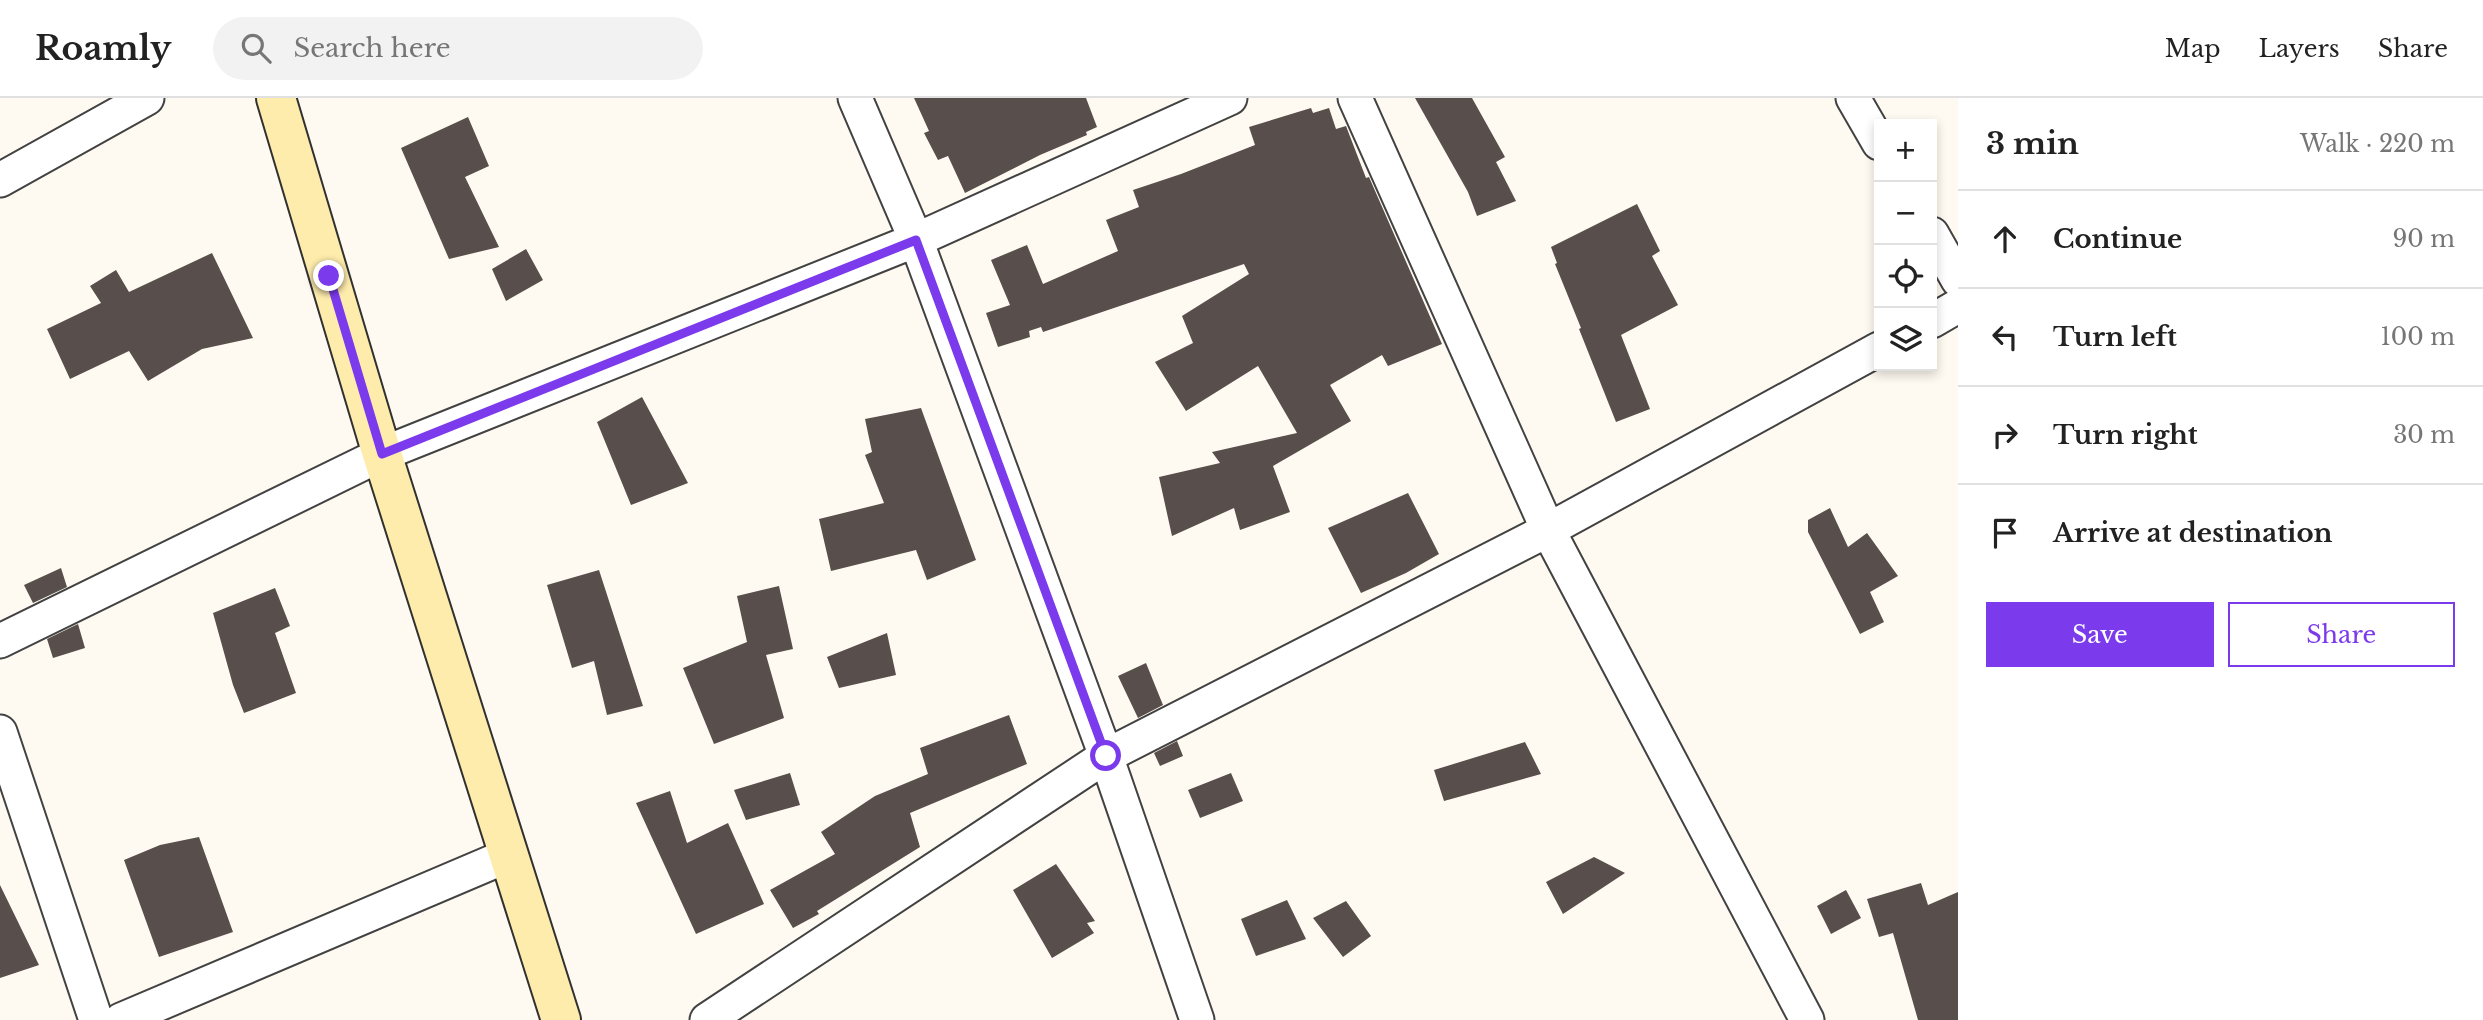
<!DOCTYPE html>
<html lang="en">
<head>
<meta charset="utf-8">
<style>
	:root { --surface:#fff; --page:#f2f2f2; --text:#222; --muted:#767676; --line:#e0e0e0; --accent:#7c3aed }
	body { margin:0; font-family:"Libre Baskerville",serif; background:var(--page); color:var(--text) }
	.controls { position:absolute; right:21px; top:21px; display:grid; overflow:hidden; border-radius:0px; box-shadow:0 4px 10px #0003 }
	.controls button { width:63px; height:63px; display:grid; place-items:center; padding:0; border:0; border-bottom:2px solid var(--line); background:var(--surface); color:var(--text); font:35px sans-serif }
	.stop { position:absolute; width:21px; height:21px; margin:-16px; border:5px solid #7c3aed; border-radius:50%; background:#fff }
	.stop.end { background:#7c3aed; border-color:#fff; box-shadow:0 2px 7px #0008 }
	.list { margin:0; padding:0; list-style:none }
	h2 { display:flex; justify-content:space-between; align-items:center; height:91px; margin:0; padding:0 28px; font-size:30px }
	h2 small { font-size:23px; font-weight:400; color:var(--muted) }
	.list li { display:grid; grid-template-columns:46px 1fr auto; gap:21px; align-items:center; box-sizing:border-box; height:98px; padding:0 28px; border-top:2px solid var(--line) }
	.list b { display:block; font-size:26px; white-space:nowrap }
	.list em { font-size:23px; font-style:normal; color:var(--muted) }
	.actions { display:flex; gap:14px; padding:21px 28px }
	.actions a { flex:1; padding:16px 0; border:2px solid var(--accent); border-radius:0px; text-align:center; font-size:24px; color:var(--accent) }
	.actions .main { background:var(--accent); color:#fff }
	.icon { flex:none; width:38px; height:38px; fill:none; stroke:currentColor; stroke-width:2; stroke-linecap:round; stroke-linejoin:round }
	.map { position:relative; flex:none; width:1958px; height:922px; overflow:hidden }
	header { display:flex; align-items:center; gap:42px; box-sizing:border-box; height:98px; padding:0 35px; background:var(--surface); border-bottom:2px solid var(--line) }
	header strong { font-size:33px }
	nav { display:flex; gap:38px; margin-inline-start:auto; font-size:24px }
	.search { width:490px; height:63px; background:var(--page); display:flex; align-items:center; gap:18px; box-sizing:border-box; padding:0 24px; border-radius:38px; color:var(--muted); font-size:26px }
	main { display:flex }
	aside { flex:1; background:var(--surface) }
	.map>svg:first-child { display:block }
	.building { fill:#584e4b }
	.lines { fill:none; stroke-linecap:round; stroke-linejoin:round }
	.street-casing { stroke:#424242; stroke-width:37 }
	.secondary-casing { stroke:#313131; stroke-width:42 }
	.street { stroke:#fff; stroke-width:33 }
	.secondary { stroke:#feecac; stroke-width:38 }
	.route { stroke:#7c3aed; stroke-width:9 }
</style>
</head>
<body>
<header>
<strong>Roamly</strong>
<div class="search"><svg class="icon" aria-label="search" viewBox="0 0 24 24"><circle cx="10" cy="10" r="6"/><path d="M15 15l6 6"/></svg>Search here</div>
<nav><a>Map</a><a>Layers</a><a>Share</a></nav>
</header>
<main>
<div class="map">
<svg width="1958" height="922" viewBox="0 0 1958 922">
	<rect width="100%" height="100%" fill="#fffaf1"/>
	<path class="building" d="M 914,0 L 1086,0 L 1097,29 L 1086,34 L 1087,37 L 1040,57 L 965,95 L 948,58 L 938,62 L 924,35 L 929,33 Z
		M 1415,0 L 1472,0 L 1505,59 L 1496,64 L 1516,103 L 1477,118 L 1468,94 Z
		M 1311,10 L 1313,15 L 1329,10 L 1336,31 L 1346,28 L 1366,80 L 1369,79 L 1442,246 L 1388,268 L 1382,257 L 1330,287 L 1351,323 L 1273,368 L 1290,414 L 1240,432 L 1234,410 L 1172,438 L 1159,379 L 1220,365 L 1212,354 L 1297,335 L 1258,268 L 1186,313 L 1155,264 L 1193,245 L 1182,218 L 1249,176 L 1244,166 L 1043,234 L 1041,229 L 1029,233 L 1030,239 L 998,249 L 986,215 L 1010,207 L 991,162 L 1027,147 L 1043,186 L 1118,153 L 1106,122 L 1139,109 L 1133,92 L 1181,76 L 1255,47 L 1249,29 Z
		M 468,19 L 489,68 L 465,79 L 499,149 L 449,161 L 401,50 Z
		M 1637,106 L 1660,153 L 1652,158 L 1678,207 L 1621,237 L 1650,311 L 1616,324 L 1579,231 L 1581,230 L 1555,166 L 1557,165 L 1551,149 Z
		M 526,151 L 543,182 L 506,203 L 492,171 Z
		M 212,155 L 253,240 L 202,251 L 148,283 L 129,253 L 70,281 L 47,231 L 101,205 L 90,188 L 116,172 L 129,194 Z
		M 642,299 L 688,385 L 631,407 L 597,324 Z
		M 921,310 L 976,462 L 927,482 L 916,452 L 831,473 L 819,421 L 884,405 L 865,357 L 872,354 L 865,321 Z
		M 1408,395 L 1439,456 L 1406,475 L 1361,495 L 1328,430 Z
		M 1830,410 L 1848,449 L 1867,435 L 1898,478 L 1870,494 L 1884,524 L 1860,536 L 1808,434 L 1808,422 Z
		M 61,470 L 67,489 L 33,505 L 24,487 Z
		M 599,472 L 643,608 L 607,617 L 594,563 L 572,570 L 547,487 Z
		M 779,488 L 793,551 L 766,557 L 784,620 L 714,646 L 683,570 L 747,544 L 737,498 Z
		M 275,490 L 290,528 L 275,535 L 296,595 L 244,615 L 233,587 L 213,515 Z
		M 78,526 L 85,550 L 53,560 L 47,541 Z
		M 887,535 L 896,577 L 839,590 L 827,559 Z
		M 1146,565 L 1163,607 L 1138,620 L 1118,578 Z
		M 1009,617 L 1027,666 L 910,715 L 920,749 L 817,813 L 819,816 L 793,830 L 770,792 L 835,756 L 821,734 L 875,698 L 928,676 L 920,650 Z
		M 1177,643 L 1183,658 L 1160,668 L 1154,655 Z
		M 1525,644 L 1541,676 L 1444,703 L 1434,672 Z
		M 790,675 L 800,707 L 746,722 L 734,692 Z
		M 1231,675 L 1243,703 L 1200,720 L 1188,692 Z
		M 670,693 L 687,745 L 728,725 L 764,806 L 696,836 L 636,705 Z
		M 199,739 L 233,834 L 159,859 L 124,762 L 160,747 Z
		M 1594,759 L 1625,775 L 1563,816 L 1546,784 Z
		M 1056,766 L 1095,823 L 1087,825 L 1094,835 L 1052,860 L 1013,792 Z
		M 1921,785 L 1928,807 L 1958,794 L 1958,922 L 1918,922 L 1893,835 L 1879,839 L 1867,801 Z
		M 0,787 L 39,867 L 0,880 Z
		M 1846,792 L 1861,820 L 1831,836 L 1817,808 Z
		M 1287,802 L 1306,841 L 1256,858 L 1241,821 Z
		M 1346,803 L 1371,838 L 1343,859 L 1313,820 Z"/>
	<g class="lines">
		<defs>
			<path id="street" d="M 855,0 L 916,142 L 1106,658 L 1197,922
				M 1355,0 L 1548,432 L 1807,922
				M 1853,0 L 1879,45
				M 0,82 L 147,0
				M 1932,136 L 1958,182
				M 1932,223 L 1958,208
				M 0,543 L 382,356 L 916,142 L 1230,0
				M 0,634 L 96,922
				M 121,922 L 509,757
				M 707,922 L 1106,658 L 1548,432 L 1879,251"/>
			<path id="secondary" d="M 276,0 L 382,356 L 561,922"/>
		</defs>
		<use href="#street" class="street-casing"/>
		<use href="#secondary" class="secondary-casing"/>
		<use href="#street" class="street"/>
		<use href="#secondary" class="secondary"/>
	</g>
	<g class="lines">
		<path class="route" d="M 329,178 L 382,356 L 916,142 L 1106,658"/>
	</g>
</svg>
<div class="controls">
<button>+</button>
<button>−</button>
<button><svg class="icon" aria-label="locate" viewBox="0 0 24 24"><circle cx="12" cy="12" r="6"/><path d="M12 2v4M12 18v4M2 12h4M18 12h4"/></svg></button>
<button><svg class="icon" aria-label="layers" viewBox="0 0 24 24"><path d="M12 4l9 5-9 5-9-5zM3 14l9 5 9-5"/></svg></button>
</div>
<div class="stop" style="left:1106px;top:658px"></div>
<div class="stop end" style="left:329px;top:178px"></div>
</div>
<aside>
<h2>3 min<small>Walk · 220 m</small></h2>
<ul class="list">
<li><svg class="icon" aria-label="ahead" viewBox="0 0 24 24"><path d="M12 20V5M6 11l6-6 6 6"/></svg><div><b>Continue</b></div><em>90 m</em></li>
<li><svg class="icon" aria-label="left" viewBox="0 0 24 24"><path d="M17 20v-9H6M10 6l-5 5 5 5"/></svg><div><b>Turn left</b></div><em>100 m</em></li>
<li><svg class="icon" aria-label="right" viewBox="0 0 24 24"><path d="M7 20v-9h11M14 6l5 5-5 5"/></svg><div><b>Turn right</b></div><em>30 m</em></li>
<li><svg class="icon" aria-label="arrive" viewBox="0 0 24 24"><path d="M6 21V4h12l-3 4 3 4H6"/></svg><div><b>Arrive at destination</b></div></li>
</ul>
<div class="actions"><a class="main">Save</a><a>Share</a></div>
</aside>
</main>
</body>
</html>
